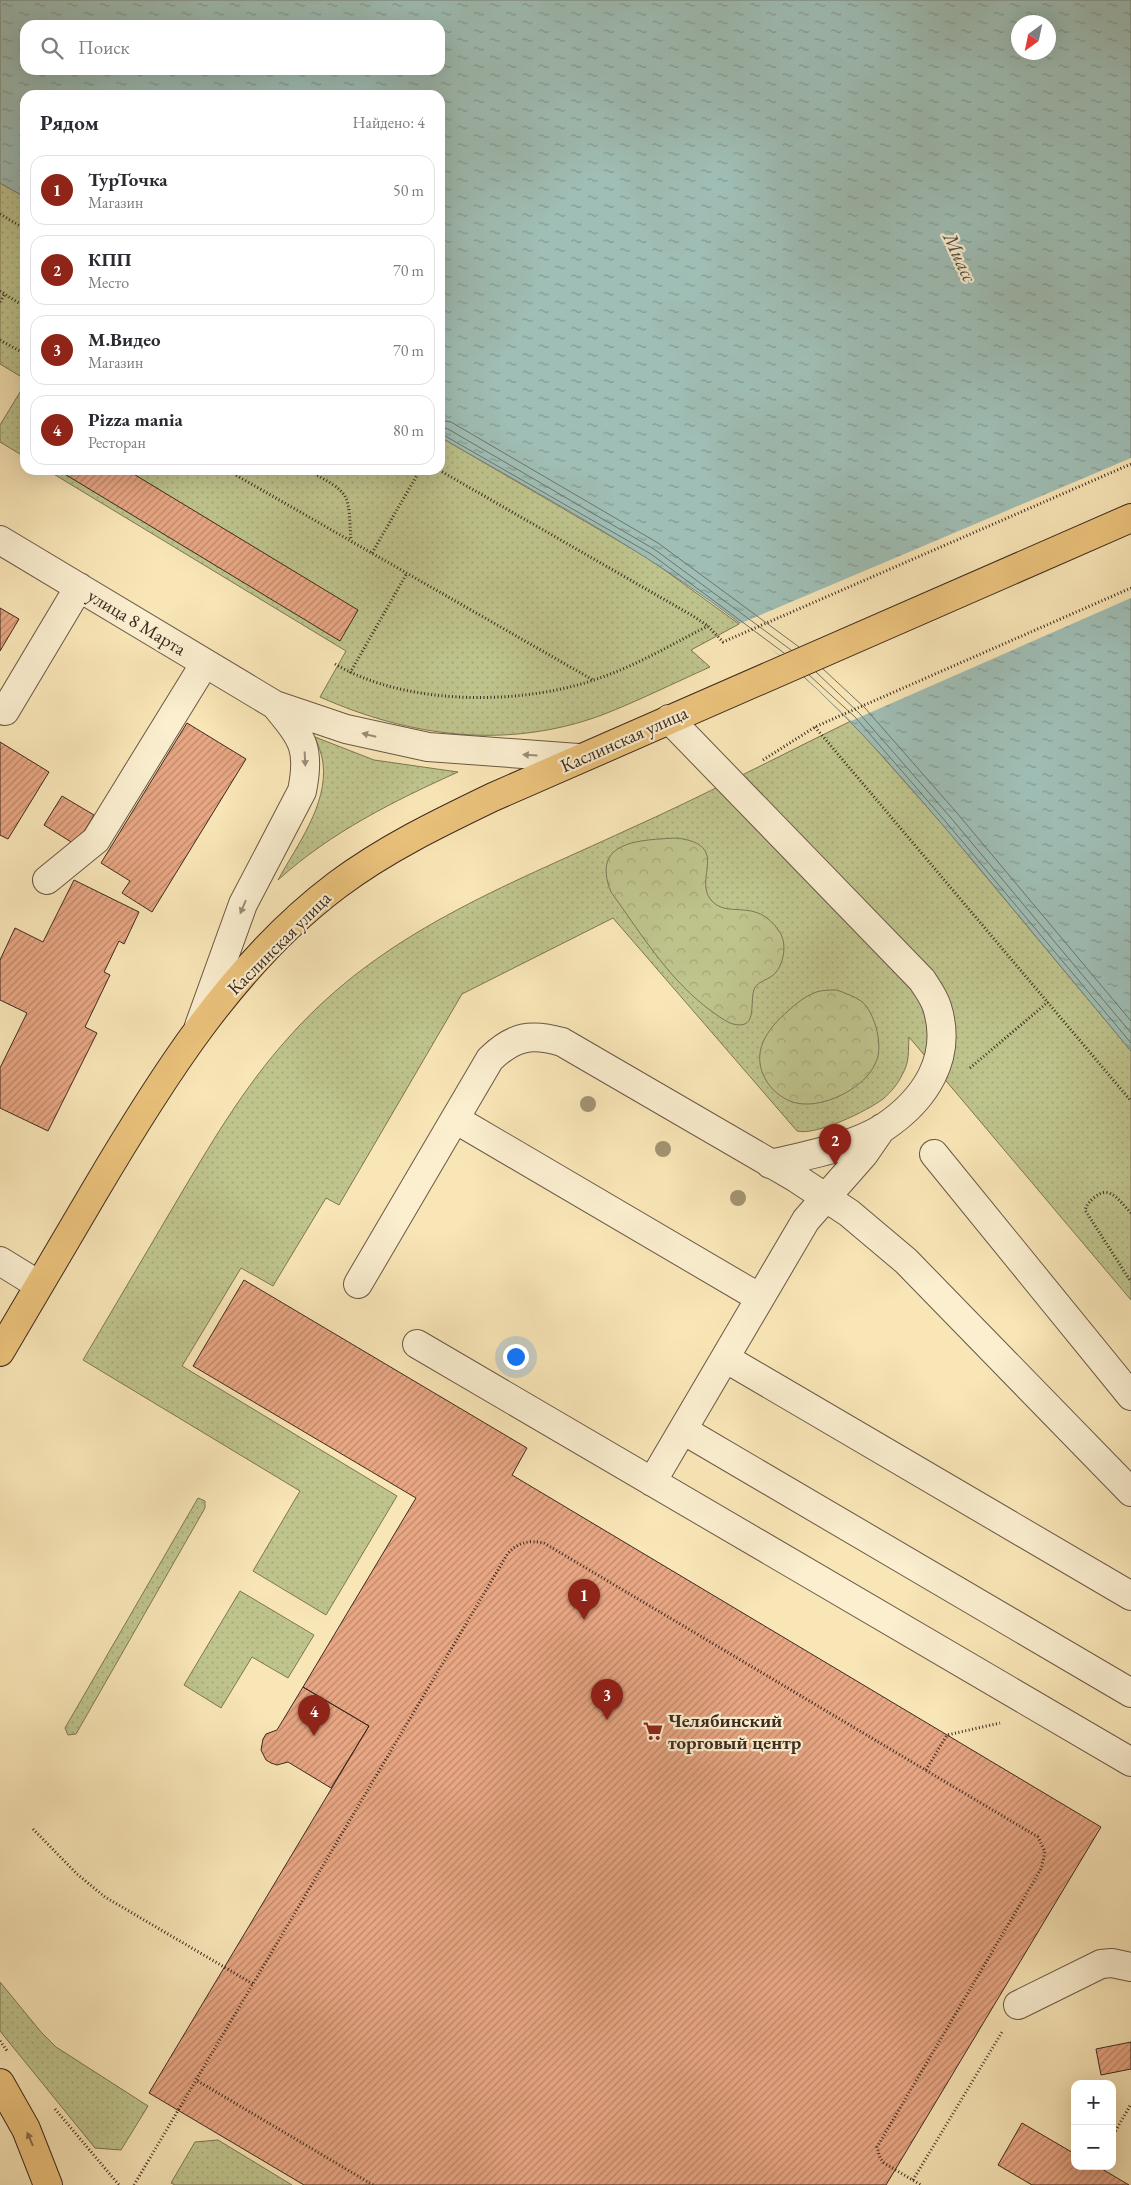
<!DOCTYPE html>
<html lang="ru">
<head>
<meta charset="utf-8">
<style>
	:root { --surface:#fff; --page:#f7f7f7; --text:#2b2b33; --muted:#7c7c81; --line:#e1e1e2; --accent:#8f2418 }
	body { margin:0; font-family:"EB Garamond",serif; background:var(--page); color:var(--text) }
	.controls { position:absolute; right:15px; bottom:15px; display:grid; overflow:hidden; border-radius:10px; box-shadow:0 5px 20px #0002 }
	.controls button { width:45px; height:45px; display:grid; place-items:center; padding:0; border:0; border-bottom:1px solid var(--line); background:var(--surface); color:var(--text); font:25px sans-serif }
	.compass { position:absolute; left:1011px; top:15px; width:45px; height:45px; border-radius:50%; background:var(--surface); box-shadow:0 5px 20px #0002; rotate:213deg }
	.you { position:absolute; left:515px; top:1356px; width:18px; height:18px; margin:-12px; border:4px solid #fff; border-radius:50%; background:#1a73e8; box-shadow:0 0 0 8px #1a73e833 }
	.badge { display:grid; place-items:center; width:32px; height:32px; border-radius:50%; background:var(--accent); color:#fff; font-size:16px; font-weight:700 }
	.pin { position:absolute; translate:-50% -41px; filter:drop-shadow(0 1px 2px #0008) }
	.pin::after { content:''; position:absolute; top:26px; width:18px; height:15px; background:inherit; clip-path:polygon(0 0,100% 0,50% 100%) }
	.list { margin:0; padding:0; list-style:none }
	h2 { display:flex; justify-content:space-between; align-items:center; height:65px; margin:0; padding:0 20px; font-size:21px }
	h2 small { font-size:16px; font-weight:400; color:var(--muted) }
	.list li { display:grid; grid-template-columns:32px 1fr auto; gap:15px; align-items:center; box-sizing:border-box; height:70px; margin:0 10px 10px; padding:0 10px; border:1px solid var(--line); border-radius:15px }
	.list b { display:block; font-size:19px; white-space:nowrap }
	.list p { margin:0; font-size:16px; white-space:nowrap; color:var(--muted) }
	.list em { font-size:16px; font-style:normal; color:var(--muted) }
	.icon { flex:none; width:28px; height:28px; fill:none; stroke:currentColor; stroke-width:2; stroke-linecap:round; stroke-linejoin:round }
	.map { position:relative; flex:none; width:1131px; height:2185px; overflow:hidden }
	.search { position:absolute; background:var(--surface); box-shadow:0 5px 20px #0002; left:20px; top:20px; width:425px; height:55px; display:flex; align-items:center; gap:12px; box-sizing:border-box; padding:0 18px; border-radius:15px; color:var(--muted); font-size:19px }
	.panel { position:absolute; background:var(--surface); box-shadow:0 5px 20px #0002; left:20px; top:90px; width:425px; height:385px; border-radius:15px }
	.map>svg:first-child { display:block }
	.grass { fill:url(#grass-dots); stroke:#7e7656 }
	.forest { fill:url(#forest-crowns); stroke:#7e7656 }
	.water { fill:url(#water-ripples); stroke:#778279; fill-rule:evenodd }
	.pier { fill:#f9e6b7 }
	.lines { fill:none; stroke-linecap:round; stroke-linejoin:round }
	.shore { stroke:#6e746a; stroke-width:1 }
	.building { fill:url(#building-hatch); stroke:#3c291f }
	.minor-casing { stroke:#6b5845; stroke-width:30 }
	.major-casing { stroke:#3c291f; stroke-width:30 }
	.path { stroke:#3c291f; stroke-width:3; stroke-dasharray:1 2.5; stroke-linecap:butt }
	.minor { stroke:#fbefd0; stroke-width:28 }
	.major { stroke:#ecc37c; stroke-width:28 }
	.tree { fill:#a39472 }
	.oneway { fill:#9c8c78 }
	.oneway2 { fill:#8b6e49 }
	.labels { text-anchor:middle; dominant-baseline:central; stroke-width:4.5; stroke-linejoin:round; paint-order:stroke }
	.street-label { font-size:19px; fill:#3c291f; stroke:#fbefd0 }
	.poi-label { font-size:19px; font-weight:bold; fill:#3c291f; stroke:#fbefd0; text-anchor:start }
	.water-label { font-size:20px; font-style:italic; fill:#554e44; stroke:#fbefd0 }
</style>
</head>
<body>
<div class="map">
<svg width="1131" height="2185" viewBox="0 0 1131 2185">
	<defs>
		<pattern id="grass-dots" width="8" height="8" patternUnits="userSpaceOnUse" patternTransform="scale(1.25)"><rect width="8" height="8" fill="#bfc48d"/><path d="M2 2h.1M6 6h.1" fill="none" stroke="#a5a879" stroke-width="1.8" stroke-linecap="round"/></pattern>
		<pattern id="forest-crowns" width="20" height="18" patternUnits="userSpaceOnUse" patternTransform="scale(1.25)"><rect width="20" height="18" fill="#bfc48d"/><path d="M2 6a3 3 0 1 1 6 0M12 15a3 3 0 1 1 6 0" fill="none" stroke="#a5a879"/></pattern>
		<pattern id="water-ripples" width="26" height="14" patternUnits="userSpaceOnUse" patternTransform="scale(1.25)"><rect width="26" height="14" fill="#9fbeb5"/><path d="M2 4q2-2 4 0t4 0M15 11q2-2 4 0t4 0" fill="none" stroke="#839a93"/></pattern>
		<pattern id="building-hatch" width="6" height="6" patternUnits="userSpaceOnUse" patternTransform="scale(1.25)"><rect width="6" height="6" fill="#e8a683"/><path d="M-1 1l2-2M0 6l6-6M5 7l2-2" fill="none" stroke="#bd876b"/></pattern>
	</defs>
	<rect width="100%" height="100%" fill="#f9e6b7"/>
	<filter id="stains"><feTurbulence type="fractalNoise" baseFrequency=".004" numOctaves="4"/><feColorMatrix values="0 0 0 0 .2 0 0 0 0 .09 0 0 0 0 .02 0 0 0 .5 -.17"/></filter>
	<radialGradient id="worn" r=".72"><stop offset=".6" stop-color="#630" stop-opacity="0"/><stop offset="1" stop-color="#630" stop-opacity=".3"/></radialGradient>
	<path class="grass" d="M 0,183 L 25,197 L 25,379 L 0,364 Z
		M 25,384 L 25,457 L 0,442 L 0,425 Z
		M 440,437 L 648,558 L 739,624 L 691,650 L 710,667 C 674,683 638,701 602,715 C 507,750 410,737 320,697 L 346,651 L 47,470 L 440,470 Z
		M 851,721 L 943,825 L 1131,1051 L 1131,1300 L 909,1037 C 908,1051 910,1062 902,1075 C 898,1084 891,1092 883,1099 C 867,1111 816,1136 797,1131 L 613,918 L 462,994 L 339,1205 L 326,1198 L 273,1286 L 241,1268 L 182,1366 L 397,1496 L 326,1615 L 253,1571 L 300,1491 L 83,1360 C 114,1308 144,1256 175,1204 C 210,1145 243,1088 289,1037 C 382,932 504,887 627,830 C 703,796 777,757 851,721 Z
		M 315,737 L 374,760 L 458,772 C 394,801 331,832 278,880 C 297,845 328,805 323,763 C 322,754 318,745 315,737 Z
		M 198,1498 L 205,1501 L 205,1508 L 76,1734 L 68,1735 L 65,1728 Z
		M 240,1591 L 314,1635 L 288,1678 L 252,1657 L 221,1708 L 184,1685 Z
		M 0,1982 L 41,2032 L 56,2047 L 148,2106 L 121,2150 L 95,2148 L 0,2031 Z
		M 218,2140 L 292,2185 L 175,2185 L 171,2183 L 195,2142 Z"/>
	<path class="forest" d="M 677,838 C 731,845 693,878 711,900 C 728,920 755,896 779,931 C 788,943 784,967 772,976 C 767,980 760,981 756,986 C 747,997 761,1031 733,1024 C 726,1022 720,1017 714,1013 C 670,982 642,935 611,892 C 590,840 641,840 677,838 Z
		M 837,990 C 844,993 854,996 861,1001 C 869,1007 873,1018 876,1027 C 879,1039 881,1053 875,1064 C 865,1087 829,1105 805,1104 C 789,1104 775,1094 767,1082 C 749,1053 767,1029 789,1010 C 797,1003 804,997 814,993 C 821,990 829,990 837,990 Z"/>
	<path class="water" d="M 0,0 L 1131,0 L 1131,1051 C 1079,988 1027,926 975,863 C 917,795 860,726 793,667 C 688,573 561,507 440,437 L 440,95 L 25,95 L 25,197 L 0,183 ZM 1018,22 L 1048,22 L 1048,52 L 1018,52 ZM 25,25 L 440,25 L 440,70 L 25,70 Z"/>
	<path class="pier" d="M 1131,458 L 1131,598 L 851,721 L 792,665 L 739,624 Z"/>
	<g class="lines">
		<path class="shore" d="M 440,420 L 451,422 L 658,543 L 799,647
			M 440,427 L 448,429 L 654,549 L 791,650
			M 440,433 L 651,554 L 784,653
			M 823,669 L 865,708 L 957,813 L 1131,1021
			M 816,672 L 859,713 L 951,818 L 1131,1033
			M 809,675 L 855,717 L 946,822 L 1131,1043"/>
	</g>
	<path class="building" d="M 58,470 L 127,470 L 358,610 L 340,641 Z
		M 0,608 L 19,619 L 0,651 Z
		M 187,723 L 246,759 L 152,912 L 122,893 L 130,881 L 101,863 Z
		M 0,742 L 49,772 L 8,839 L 0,835 Z
		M 62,796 L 94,815 L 76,845 L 44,825 Z
		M 74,880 L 139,912 L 124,944 L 119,941 L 104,972 L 110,975 L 85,1027 L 97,1033 L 48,1131 L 0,1108 L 0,1068 L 27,1013 L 0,1000 L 0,960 L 15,928 L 43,942 Z
		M 244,1280 L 527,1448 L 512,1475 L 1101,1827 L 886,2185 L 304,2185 L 149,2093 L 369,1726 L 303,1687 L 416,1498 L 193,1366 Z
		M 303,1687 L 369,1726 L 331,1788 L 288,1762 L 277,1765 L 271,1763 L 266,1760 L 261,1750 L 263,1739 L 266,1734 L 277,1730 Z
		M 1131,2042 L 1131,2069 L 1101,2075 L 1096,2049 Z
		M 1022,2123 L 1075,2154 L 1075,2166 L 1097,2166 L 1129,2185 L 1032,2185 L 998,2165 Z"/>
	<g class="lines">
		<defs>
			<path id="minor" d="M 0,540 L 275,705
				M 5,711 L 79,587
				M 669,719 L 922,980 C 927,988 934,997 937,1007 C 953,1058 925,1100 883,1128 C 852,1147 805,1156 770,1164
				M 47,880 L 96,840 L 205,663
				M 199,1026 L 243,904 L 302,791 C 311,747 302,738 275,705 L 346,729 L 428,747 L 578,758
				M 455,1119 L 760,1298
				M 934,1154 L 1131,1396
				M 0,1261 L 39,1285
				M 358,1284 L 490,1059 C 514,1036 531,1033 562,1042 L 796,1178 L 849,1213 L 906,1261 L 1131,1492
				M 417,1344 L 1131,1762
				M 725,1358 L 1131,1596
				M 683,1430 L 1131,1693
				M 652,1482 L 806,1220 L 864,1154 L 882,1128
				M 1018,2005 L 1101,1964 L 1112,1963 L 1131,1967"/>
			<path id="major" d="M 0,1352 C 31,1299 62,1247 93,1194 C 159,1082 232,964 337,885 C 385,849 439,823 493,797 L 1131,518
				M 0,2083 L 26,2129 L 48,2185"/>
		</defs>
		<use href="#minor" class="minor-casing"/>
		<use href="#major" class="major-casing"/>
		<path class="path" d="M 0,214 L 25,229
			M 0,291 L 25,307
			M 0,302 L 4,295
			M 0,340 L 25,354
			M 227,470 L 593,680
			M 308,470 C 352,495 348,491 351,541
			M 439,470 L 693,616 L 708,626 L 723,642 L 1131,464
			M 372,553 L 420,470
			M 335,664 C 407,707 528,706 605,676 C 641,663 674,643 708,626
			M 350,673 L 407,573
			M 815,727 L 1131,1101
			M 763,760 L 815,727 L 844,714 L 1131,588
			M 970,1068 L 1048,1002
			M 1131,1213 C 1120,1202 1110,1184 1095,1197 C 1090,1201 1087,1204 1085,1210 L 1131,1282
			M 926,1770 L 947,1735 L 1000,1723
			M 33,1829 L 77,1874 L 105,1897 L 253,1984
			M 0,2041 L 8,2052
			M 55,2109 L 119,2185
			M 1112,2137 L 1131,2104
			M 913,2180 L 1002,2032
			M 134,2185 L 196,2080
			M 373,2185 L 196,2080 L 508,1553 C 519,1542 529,1540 544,1543 L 1038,1837 L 1045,1852 L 1041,1869 L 877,2147 L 880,2158 L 884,2163 L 921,2185"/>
		<use href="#minor" class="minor"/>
		<use href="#major" class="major"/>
	</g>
	<g class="tree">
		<circle cx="588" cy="1104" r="8"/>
		<circle cx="663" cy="1149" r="8"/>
		<circle cx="738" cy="1198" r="8"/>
	</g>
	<defs><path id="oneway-solid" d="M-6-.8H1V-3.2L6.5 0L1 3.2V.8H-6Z" transform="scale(1.25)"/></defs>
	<g class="oneway">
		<use href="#oneway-solid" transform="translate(369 735) rotate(-166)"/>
		<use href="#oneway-solid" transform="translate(530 755) rotate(-176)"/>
		<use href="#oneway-solid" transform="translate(305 759) rotate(87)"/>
		<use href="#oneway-solid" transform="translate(243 907) rotate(113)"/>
	</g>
	<use class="oneway2" href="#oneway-solid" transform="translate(30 2139) rotate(-113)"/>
	<defs>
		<symbol id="supermarket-bare" viewBox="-9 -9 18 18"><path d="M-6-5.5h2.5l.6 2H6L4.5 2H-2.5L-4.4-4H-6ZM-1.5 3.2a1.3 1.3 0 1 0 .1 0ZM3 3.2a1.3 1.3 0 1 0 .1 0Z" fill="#8f2418" stroke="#fbefd0" stroke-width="2.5" paint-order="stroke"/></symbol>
	</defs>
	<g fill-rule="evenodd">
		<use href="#supermarket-bare" x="639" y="1717" width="28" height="28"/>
	</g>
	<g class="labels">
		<g class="street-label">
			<text transform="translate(137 622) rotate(31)">улица 8 Марта</text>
			<text transform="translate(624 739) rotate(-24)">Каслинская улица</text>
			<text transform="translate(279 943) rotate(-45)">Каслинская улица</text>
		</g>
		<g class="poi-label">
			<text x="668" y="1720">Челябинский<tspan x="668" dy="22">торговый центр</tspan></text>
		</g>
		<g class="water-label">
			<text transform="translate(960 257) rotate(65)">Миасс</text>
		</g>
	</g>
	<rect width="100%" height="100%" filter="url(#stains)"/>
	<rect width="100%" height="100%" fill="url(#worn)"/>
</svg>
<div class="controls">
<button>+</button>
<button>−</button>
</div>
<svg class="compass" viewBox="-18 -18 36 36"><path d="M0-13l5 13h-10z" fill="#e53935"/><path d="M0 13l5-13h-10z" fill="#7c7c81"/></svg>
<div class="you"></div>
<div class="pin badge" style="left:584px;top:1620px">1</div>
<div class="pin badge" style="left:835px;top:1165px">2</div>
<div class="pin badge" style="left:607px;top:1720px">3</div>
<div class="pin badge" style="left:314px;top:1736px">4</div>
<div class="search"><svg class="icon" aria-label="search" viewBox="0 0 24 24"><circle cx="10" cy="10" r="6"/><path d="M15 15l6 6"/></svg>Поиск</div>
<section class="panel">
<h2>Рядом<small>Найдено: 4</small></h2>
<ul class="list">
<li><span class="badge">1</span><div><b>ТурТочка</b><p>Магазин</p></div><em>50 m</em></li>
<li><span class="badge">2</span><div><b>КПП</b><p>Место</p></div><em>70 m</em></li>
<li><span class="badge">3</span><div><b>М.Видео</b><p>Магазин</p></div><em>70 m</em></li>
<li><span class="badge">4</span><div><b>Pizza mania</b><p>Ресторан</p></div><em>80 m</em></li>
</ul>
</section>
</div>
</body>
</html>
